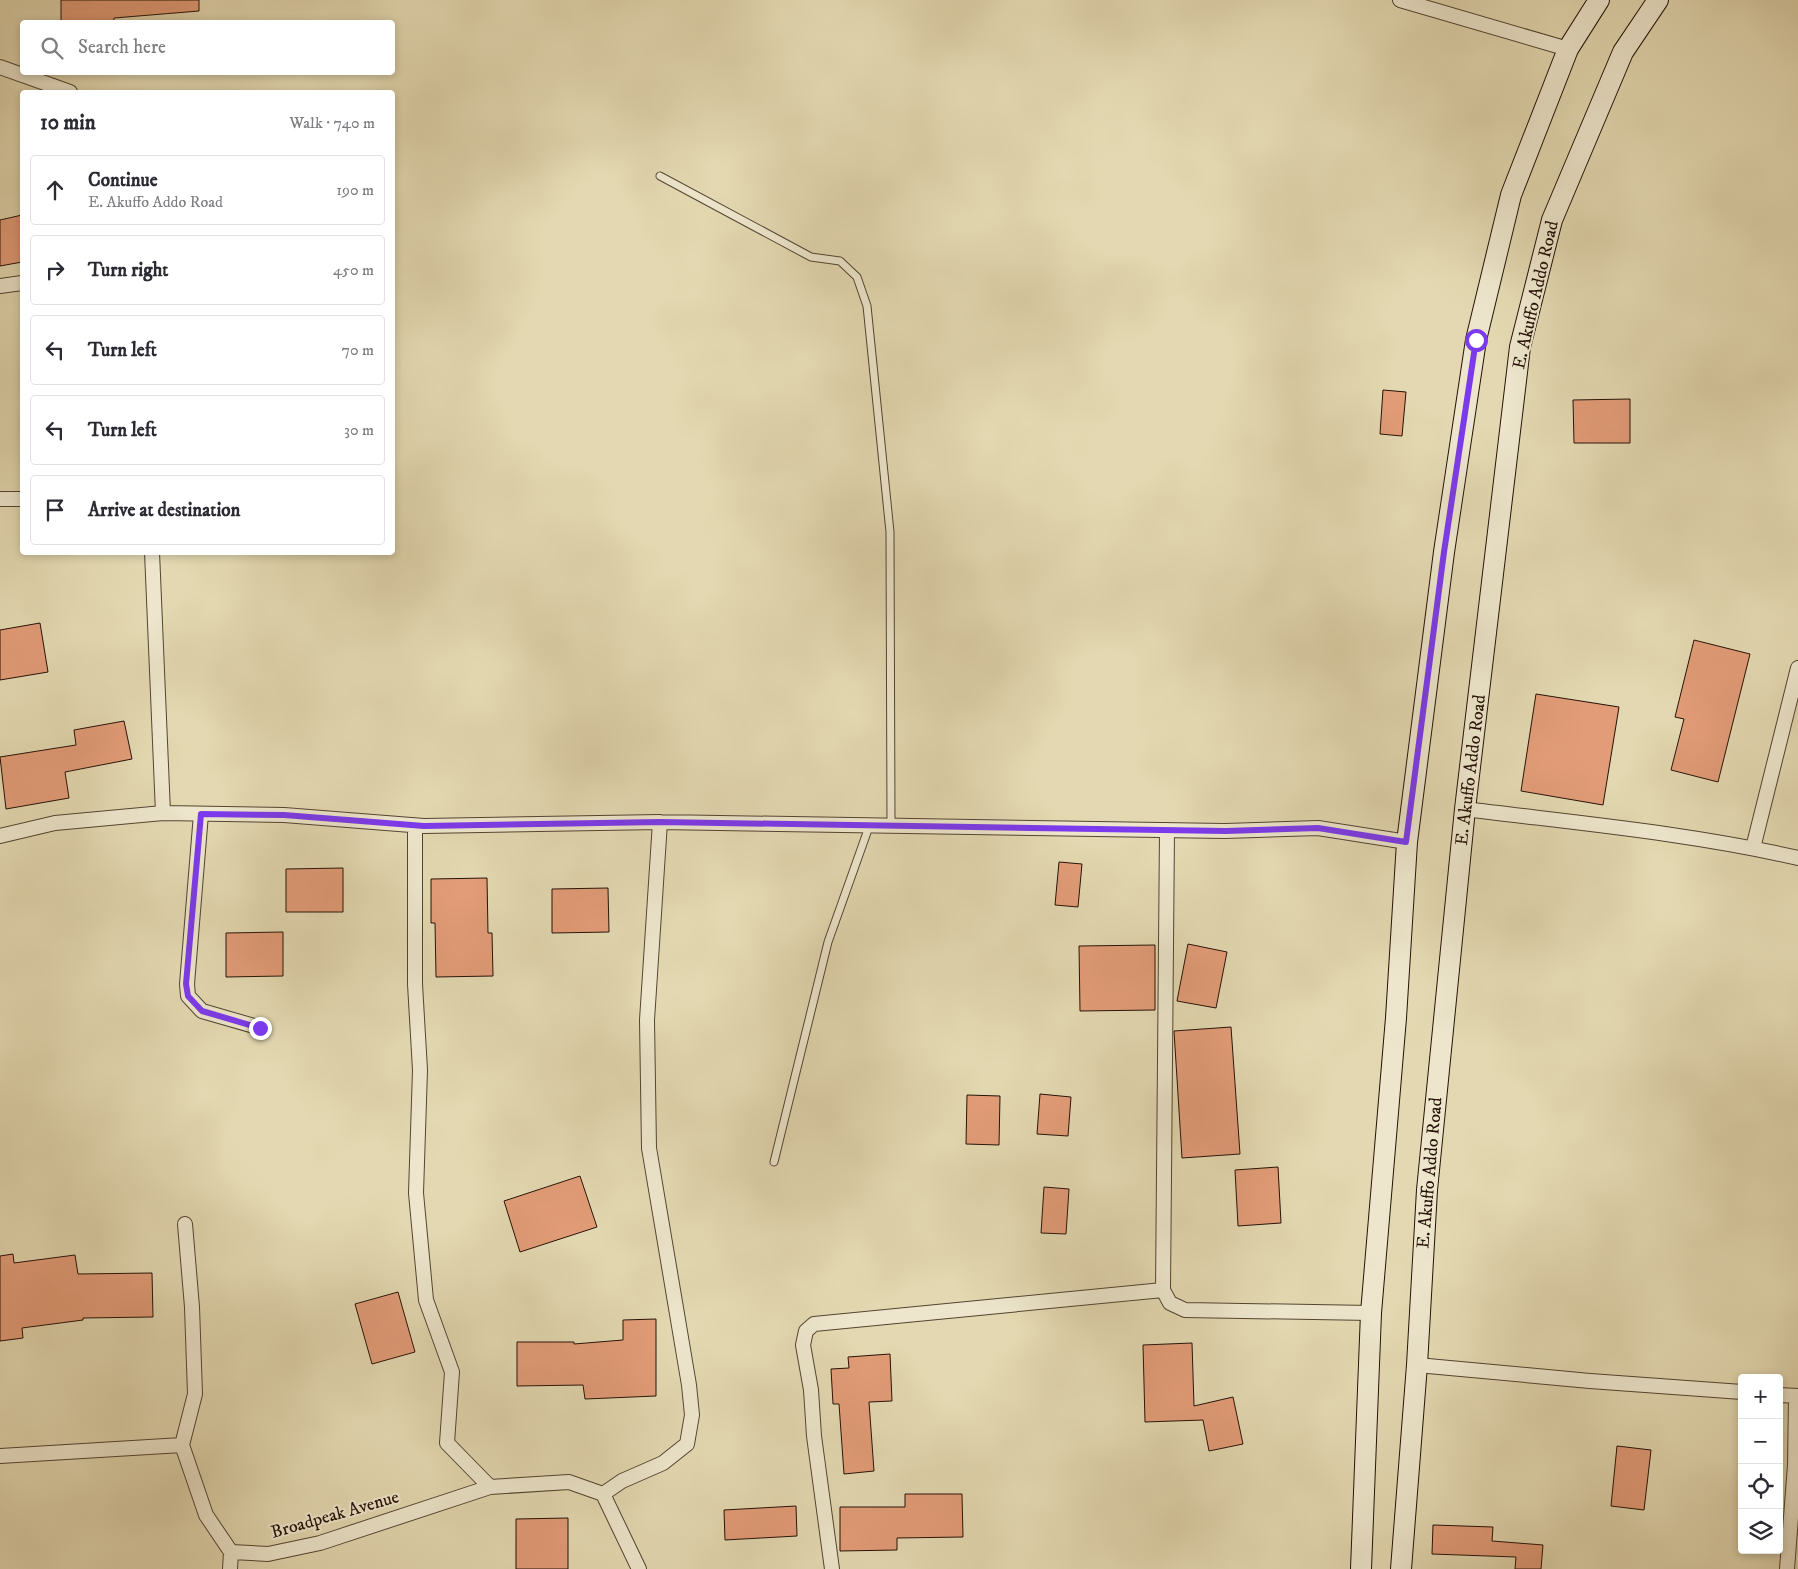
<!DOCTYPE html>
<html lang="en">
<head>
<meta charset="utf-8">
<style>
	:root { --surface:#fff; --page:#f2f2f3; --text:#2b2b33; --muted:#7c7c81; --line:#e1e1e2 }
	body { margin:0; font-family:"IM FELL DW Pica",serif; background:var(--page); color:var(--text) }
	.controls { position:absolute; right:15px; bottom:15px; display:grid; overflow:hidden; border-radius:5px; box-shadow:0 2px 8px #0003 }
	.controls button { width:45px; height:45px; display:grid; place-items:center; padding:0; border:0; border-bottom:1px solid var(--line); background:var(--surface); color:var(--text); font:25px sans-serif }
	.stop { position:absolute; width:15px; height:15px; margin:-11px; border:4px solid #7c3aed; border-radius:50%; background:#fff }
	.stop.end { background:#7c3aed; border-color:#fff; box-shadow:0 1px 5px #0008 }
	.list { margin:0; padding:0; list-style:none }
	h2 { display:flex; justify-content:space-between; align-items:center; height:65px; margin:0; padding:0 20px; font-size:21px }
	h2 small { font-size:16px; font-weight:400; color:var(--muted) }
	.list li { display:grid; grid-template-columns:32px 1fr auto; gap:15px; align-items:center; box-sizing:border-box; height:70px; margin:0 10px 10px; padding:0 10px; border:1px solid var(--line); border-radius:5px }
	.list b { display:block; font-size:19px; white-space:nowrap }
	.list p { margin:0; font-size:16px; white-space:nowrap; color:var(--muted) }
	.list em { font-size:16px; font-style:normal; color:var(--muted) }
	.icon { flex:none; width:28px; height:28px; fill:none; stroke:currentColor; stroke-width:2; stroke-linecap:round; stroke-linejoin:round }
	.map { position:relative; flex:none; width:1798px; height:1569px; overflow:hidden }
	.search { position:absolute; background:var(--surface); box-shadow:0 2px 8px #0003; left:20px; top:20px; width:375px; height:55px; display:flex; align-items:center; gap:12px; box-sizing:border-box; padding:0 18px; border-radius:5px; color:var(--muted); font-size:19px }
	.panel { position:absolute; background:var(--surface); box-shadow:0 2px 8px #0003; left:20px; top:90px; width:375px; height:465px; border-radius:5px }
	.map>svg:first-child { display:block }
	.building { fill:#e29c78; stroke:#251206 }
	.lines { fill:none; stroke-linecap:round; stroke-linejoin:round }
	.lane-casing { stroke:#544431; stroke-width:9 }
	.street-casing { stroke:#544431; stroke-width:16 }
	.secondary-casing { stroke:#251206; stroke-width:22 }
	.lane { stroke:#ede6cc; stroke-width:7 }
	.street { stroke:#ede6cc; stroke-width:14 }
	.secondary { stroke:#ede6cc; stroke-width:20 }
	.route { stroke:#7c3aed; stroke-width:6 }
	.labels { text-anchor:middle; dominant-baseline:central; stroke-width:4; stroke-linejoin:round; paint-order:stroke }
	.street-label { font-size:18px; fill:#251206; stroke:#ede6cc }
</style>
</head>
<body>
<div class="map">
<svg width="1798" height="1569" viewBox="0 0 1798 1569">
	<rect width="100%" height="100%" fill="#e3d8b1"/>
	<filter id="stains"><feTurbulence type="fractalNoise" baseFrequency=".004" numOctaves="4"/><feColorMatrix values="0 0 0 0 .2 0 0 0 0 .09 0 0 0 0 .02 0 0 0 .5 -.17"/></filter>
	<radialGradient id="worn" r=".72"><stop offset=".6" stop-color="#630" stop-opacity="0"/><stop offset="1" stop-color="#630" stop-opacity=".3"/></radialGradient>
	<path class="building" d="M 61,0 L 199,0 L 199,11 L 114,18 L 114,21 L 61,22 Z
		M 22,215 L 22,262 L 0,266 L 0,220 Z
		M 1383,390 L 1406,392 L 1402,436 L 1380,434 Z
		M 1630,399 L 1630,443 L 1574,443 L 1573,400 Z
		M 40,623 L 48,672 L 0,680 L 0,630 Z
		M 1694,640 L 1750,654 L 1718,782 L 1671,770 L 1684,719 L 1675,717 Z
		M 1536,694 L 1619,707 L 1603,805 L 1521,791 Z
		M 124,721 L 132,759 L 65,772 L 69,798 L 6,809 L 0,757 L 76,745 L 74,730 Z
		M 1059,862 L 1082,864 L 1078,907 L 1055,905 Z
		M 343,868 L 343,912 L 286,912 L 286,869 Z
		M 487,878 L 488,933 L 492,933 L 493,976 L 436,977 L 435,923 L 431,923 L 431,879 Z
		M 608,888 L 609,932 L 552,933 L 552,889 Z
		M 283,932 L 283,976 L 226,977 L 226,933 Z
		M 1188,944 L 1227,952 L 1216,1008 L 1177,1001 Z
		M 1155,945 L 1155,1010 L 1080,1011 L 1079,946 Z
		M 1231,1027 L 1240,1154 L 1182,1158 L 1174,1031 Z
		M 1040,1094 L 1071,1097 L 1068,1136 L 1037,1134 Z
		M 967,1095 L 1000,1096 L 999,1145 L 966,1144 Z
		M 1278,1167 L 1281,1223 L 1238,1226 L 1235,1170 Z
		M 580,1176 L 597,1227 L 520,1252 L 504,1201 Z
		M 1044,1187 L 1069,1189 L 1066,1234 L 1041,1233 Z
		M 13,1254 L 14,1263 L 75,1255 L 78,1274 L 152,1273 L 153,1317 L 83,1318 L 83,1320 L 22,1328 L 23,1338 L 0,1341 L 0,1256 Z
		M 398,1292 L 415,1352 L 372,1364 L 355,1304 Z
		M 656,1319 L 656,1396 L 585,1399 L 583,1385 L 517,1386 L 517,1342 L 574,1342 L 574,1344 L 623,1340 L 623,1320 Z
		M 1192,1343 L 1194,1406 L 1233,1397 L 1243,1444 L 1209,1451 L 1203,1420 L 1145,1422 L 1143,1345 Z
		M 890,1354 L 892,1401 L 869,1402 L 874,1471 L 844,1474 L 839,1404 L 833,1404 L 831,1369 L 849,1368 L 848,1357 Z
		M 1617,1446 L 1651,1450 L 1644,1510 L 1611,1506 Z
		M 905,1494 L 962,1494 L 963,1537 L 897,1538 L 897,1550 L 840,1551 L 840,1507 L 905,1507 Z
		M 796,1506 L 797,1536 L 725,1540 L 724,1510 Z
		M 568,1518 L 568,1569 L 516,1569 L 516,1519 Z
		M 1433,1525 L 1493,1527 L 1492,1541 L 1543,1545 L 1541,1569 L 1515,1569 L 1516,1557 L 1432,1554 Z"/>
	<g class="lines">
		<defs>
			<path id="lane" d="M 660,176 L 811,257 L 840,261 L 857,277 L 867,306 L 890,532 L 891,824
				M 774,1162 L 828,942 L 870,824"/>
			<path id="street" d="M 1400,0 L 1568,49
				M 0,67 L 70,92
				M 0,286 L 22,283
				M 0,499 L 22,499
				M 152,552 L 163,813
				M 1465,809 C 1576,823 1689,833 1798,858
				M 201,814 L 187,984 L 188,996 L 202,1011 L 261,1028
				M 415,826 L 415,984 L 420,1070 L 416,1193 L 426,1300 L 452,1372 L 447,1443 L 490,1487
				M 1167,830 L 1163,1290 L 1170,1303 L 1185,1310 L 1371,1313
				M 0,836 L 55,823 L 163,813 L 284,815 L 424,826 L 660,822 L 1225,831 L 1318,828 L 1407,842
				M 1753,848 L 1798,668
				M 1417,1365 L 1590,1381 L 1742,1392
				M 1779,1395 L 1798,1396
				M 182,1445 L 195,1394 L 192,1307 L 185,1224
				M 0,1456 L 182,1445 L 206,1515 L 231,1552 L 268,1554 L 320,1543 L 490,1487 L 569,1482 L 603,1494 L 639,1569
				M 603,1494 L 622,1481 L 663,1463 L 687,1444 L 692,1415 L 689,1385 L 649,1148 L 647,1020 L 660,822
				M 230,1569 L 231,1552
				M 832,1569 L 814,1436 L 811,1390 L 803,1345 L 806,1331 L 814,1324 L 1163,1290
				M 1787,1569 L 1795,1465 L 1796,1396"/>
			<path id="secondary" d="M 1361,1569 L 1371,1313 L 1396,1018 L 1407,842 L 1444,552 L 1476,340 L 1511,195 L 1568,49 L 1599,0
				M 1401,1569 L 1417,1365 L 1427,1190 L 1465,809 L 1520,347 L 1552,220 L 1623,52 L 1658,0"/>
		</defs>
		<use href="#lane" class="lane-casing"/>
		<use href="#street" class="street-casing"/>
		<use href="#secondary" class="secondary-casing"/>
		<use href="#lane" class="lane"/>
		<use href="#street" class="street"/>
		<use href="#secondary" class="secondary"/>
	</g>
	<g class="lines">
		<path class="route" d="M 260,1028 L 202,1011 L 188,996 L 186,984 L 201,814 L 284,815 L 424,826 L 660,822 L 1226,831 L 1318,828 L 1406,842 L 1444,552 L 1476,340"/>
	</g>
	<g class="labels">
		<g class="street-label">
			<text transform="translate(1536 295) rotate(-77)">E. Akuffo Addo Road</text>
			<text transform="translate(1471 770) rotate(-83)">E. Akuffo Addo Road</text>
			<text transform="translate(1430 1173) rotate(-85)">E. Akuffo Addo Road</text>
			<text transform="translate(335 1515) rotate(-16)">Broadpeak Avenue</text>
		</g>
	</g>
	<rect width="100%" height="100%" filter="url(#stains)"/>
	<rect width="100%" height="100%" fill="url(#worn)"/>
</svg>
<div class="controls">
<button>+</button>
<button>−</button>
<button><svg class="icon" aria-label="locate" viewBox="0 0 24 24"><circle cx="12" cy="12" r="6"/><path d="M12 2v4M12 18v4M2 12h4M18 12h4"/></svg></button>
<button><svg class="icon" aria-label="layers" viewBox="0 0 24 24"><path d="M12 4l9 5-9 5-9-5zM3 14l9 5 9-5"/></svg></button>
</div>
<div class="stop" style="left:1476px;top:340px"></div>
<div class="stop end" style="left:260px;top:1028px"></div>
<div class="search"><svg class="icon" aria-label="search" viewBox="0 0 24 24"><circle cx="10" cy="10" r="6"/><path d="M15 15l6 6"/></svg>Search here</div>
<section class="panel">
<h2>10 min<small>Walk · 740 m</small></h2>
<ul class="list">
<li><svg class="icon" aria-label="ahead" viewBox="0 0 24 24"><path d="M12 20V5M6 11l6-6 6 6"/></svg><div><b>Continue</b><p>E. Akuffo Addo Road</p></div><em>190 m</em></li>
<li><svg class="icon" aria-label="right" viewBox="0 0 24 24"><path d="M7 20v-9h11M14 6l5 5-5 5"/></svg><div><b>Turn right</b></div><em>450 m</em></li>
<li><svg class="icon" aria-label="left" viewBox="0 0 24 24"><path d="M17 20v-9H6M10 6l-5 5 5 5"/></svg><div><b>Turn left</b></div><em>70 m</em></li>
<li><svg class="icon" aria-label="left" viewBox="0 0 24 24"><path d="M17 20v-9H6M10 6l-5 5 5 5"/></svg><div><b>Turn left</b></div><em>30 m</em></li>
<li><svg class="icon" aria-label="arrive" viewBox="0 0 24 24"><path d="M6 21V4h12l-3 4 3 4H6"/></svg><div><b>Arrive at destination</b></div></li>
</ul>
</section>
</div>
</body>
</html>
